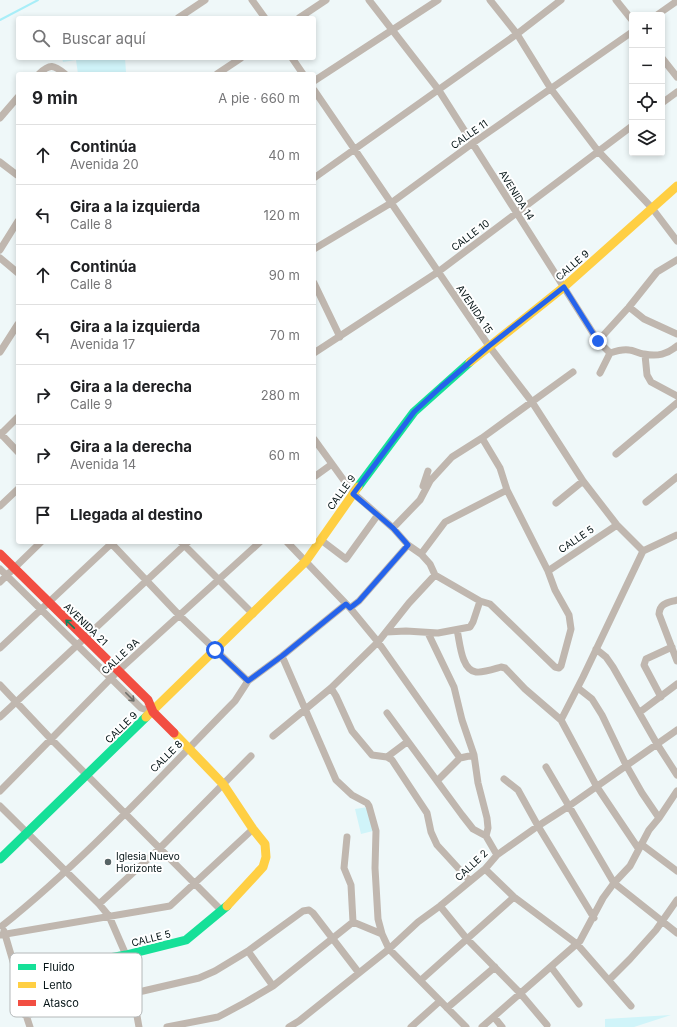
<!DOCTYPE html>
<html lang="es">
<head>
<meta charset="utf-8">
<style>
	:root { --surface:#fff; --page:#f2f2f2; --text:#202124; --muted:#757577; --line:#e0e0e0 }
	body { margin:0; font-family:Inter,sans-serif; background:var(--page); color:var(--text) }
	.controls { position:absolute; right:12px; top:12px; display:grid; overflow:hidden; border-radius:4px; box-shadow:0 2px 6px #0003 }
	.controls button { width:36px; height:36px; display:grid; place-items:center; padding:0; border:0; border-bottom:1px solid var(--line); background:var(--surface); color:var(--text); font:20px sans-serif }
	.stop { position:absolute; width:12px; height:12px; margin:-9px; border:3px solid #2563eb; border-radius:50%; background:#fff }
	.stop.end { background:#2563eb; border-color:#fff; box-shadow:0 1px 4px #0008 }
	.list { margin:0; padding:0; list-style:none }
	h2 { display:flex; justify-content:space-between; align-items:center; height:52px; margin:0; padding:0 16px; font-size:17px }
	h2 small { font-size:13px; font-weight:400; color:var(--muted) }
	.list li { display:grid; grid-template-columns:26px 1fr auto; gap:12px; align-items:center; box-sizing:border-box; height:60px; padding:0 16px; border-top:1px solid var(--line) }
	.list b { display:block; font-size:15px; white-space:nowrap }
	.list p { margin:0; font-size:13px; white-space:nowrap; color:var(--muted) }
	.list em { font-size:13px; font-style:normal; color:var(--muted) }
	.icon { flex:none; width:22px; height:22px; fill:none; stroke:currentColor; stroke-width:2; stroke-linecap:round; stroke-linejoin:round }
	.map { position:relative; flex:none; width:677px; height:1027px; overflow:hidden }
	.search { position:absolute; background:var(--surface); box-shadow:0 2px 6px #0003; left:16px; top:16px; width:300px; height:44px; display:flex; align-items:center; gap:10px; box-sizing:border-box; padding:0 14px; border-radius:4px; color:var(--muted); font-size:15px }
	.panel { position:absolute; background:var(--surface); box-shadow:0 2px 6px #0003; left:16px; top:72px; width:300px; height:472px; border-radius:4px }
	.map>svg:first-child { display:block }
	.green { fill:#d0f4f9 }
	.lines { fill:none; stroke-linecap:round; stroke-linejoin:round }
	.stream { stroke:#a8eef8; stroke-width:2 }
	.street { stroke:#c0b7af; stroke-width:7 }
	.fast { stroke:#16e098; stroke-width:9 }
	.slow { stroke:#ffcf43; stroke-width:9 }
	.jam { stroke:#f24e42; stroke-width:9 }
	.oneway { stroke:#0e845e }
	.oneway2 { stroke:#6c6e6a }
	.route { stroke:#2563eb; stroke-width:5 }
	.poi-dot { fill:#576465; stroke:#fff; stroke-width:1.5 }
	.labels { text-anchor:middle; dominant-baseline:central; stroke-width:4; stroke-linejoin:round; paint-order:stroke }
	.street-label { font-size:10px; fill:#051416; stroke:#fff }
	.poi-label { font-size:10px; fill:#051416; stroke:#fff; text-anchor:start }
	.key { fill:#fff; stroke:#b4b8b9; stroke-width:1 }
	.key-label { font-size:11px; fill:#051416 }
</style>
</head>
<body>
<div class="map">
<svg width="677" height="1027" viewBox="0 0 677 1027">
	<rect width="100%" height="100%" fill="#eff8f9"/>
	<path class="green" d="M 62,58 L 125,58 L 126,72 L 114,74 L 78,74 L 76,60 L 63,62 Z
		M 368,807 L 373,831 L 361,834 L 355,809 Z
		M 671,1015 L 634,1027 L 605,1027 L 605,1019 Z"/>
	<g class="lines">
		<path class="stream" d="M 0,20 L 38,0"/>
		<path class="street" d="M 252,0 L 265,18
			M 369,0 L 438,89 L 598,341 L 610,353
			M 490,0 L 517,34 L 551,89 L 598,151 L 652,208 L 677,241
			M 616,0 L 632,20
			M 657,15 L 677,1
			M 178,18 L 205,0
			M 299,18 L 326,0
			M 292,58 L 303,74
			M 662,58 L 677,77
			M 39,74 C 50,63 54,65 65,74
			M 217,74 L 241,58
			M 314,81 L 438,0
			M 314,90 L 489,346 L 532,402 L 583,481 L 617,525 L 643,551
			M 662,103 L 677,92
			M 0,118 L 18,97
			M 0,162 L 17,175
			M 314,178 L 517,34 L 561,0
			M 314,249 L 391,203 L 473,143 L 632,32
			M 0,250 L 18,221
			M 0,258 L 18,273
			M 314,283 L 340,337
			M 629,307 L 644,319 L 677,334
			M 598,341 L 629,307 L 657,272 L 677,260
			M 0,352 L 18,324
			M 314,353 L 438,272 L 632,126
			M 610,353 C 616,351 623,349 629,350 C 634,350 639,354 644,354 C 658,357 667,354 677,346
			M 645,355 L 647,375 L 651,382 L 677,396
			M 600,373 L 610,353
			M 0,433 L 18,452
			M 0,435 L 18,417
			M 314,439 L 353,493 L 393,528 L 408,545 L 421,554 L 430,564 L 435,575 L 480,601 L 490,604 L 555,667 L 559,668 L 561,666 L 571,629 L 569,615 L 555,590 L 548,571 L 507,490 L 500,468 L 482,438
			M 616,454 L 677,403
			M 314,477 L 332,464
			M 423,486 L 428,471
			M 646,502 L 677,477
			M 556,503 L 583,481
			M 0,506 L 18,489
			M 393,528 L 420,500 L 430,481 L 452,457 L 482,438 L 573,372
			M 321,540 L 346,559 L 377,516
			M 110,542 L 179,615 L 248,681
			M 181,542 L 253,614
			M 287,542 L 350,608 L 378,642 L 460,758
			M 643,551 L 677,535
			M 421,554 L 445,522 L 507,490
			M 0,569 L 141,708 L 153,712
			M 548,571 L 617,525
			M 0,582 L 41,542
			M 677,600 C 667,603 660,603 659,614 L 677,661
			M 350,608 L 359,601 L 408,545
			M 457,630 C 460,642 461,670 476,672 C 483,673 494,669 501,667 L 505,668 L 525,689 L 561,720 L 597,787 L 638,848
			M 386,632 L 406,631 L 438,633 L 470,627 L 473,622 L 480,601
			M 428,633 L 454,687 L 462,720 L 474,755 L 478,783 L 487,818 L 488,828 L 486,836
			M 0,648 L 113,542
			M 596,649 L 606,657 L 613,667 L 657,744 L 677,775
			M 282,656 L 336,780 L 352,795 L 367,803 L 369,806 L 376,831 L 375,868 L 378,919 L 382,934 L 389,949 L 466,1027
			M 0,685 L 51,739 L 222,911
			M 331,688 L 336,696 L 352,731 L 372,755 L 387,757 L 392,760 L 427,813 L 431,832 L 437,845 L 470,881
			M 578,688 L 592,699 L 602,715 L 626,765 L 642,793 L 659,818
			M 661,697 L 644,665 L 646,659 L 672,647
			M 640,712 L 677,684
			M 387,713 L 462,815 L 473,829 L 486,836 L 497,855
			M 0,717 L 188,542
			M 561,720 L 583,677 L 643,551
			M 273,736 L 331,688 L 378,642 L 409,603 L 435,575
			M 387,757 L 407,742
			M 546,767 L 614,883 L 677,933
			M 504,779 L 518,790 L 538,826 L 594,918
			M 437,781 L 460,758 L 474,755
			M 0,791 L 118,671 L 260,542
			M 0,806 L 99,904 L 109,916 L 126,955 L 139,1027
			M 347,837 L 344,868 L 351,885 L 353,922
			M 641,844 L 677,871
			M 485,869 L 514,897 L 577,944 L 631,1006
			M 99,904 L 160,848 L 251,756
			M 440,906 L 467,939 L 520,993 L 547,1025
			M 353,922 L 382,934
			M 2,926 C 86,859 160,777 235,701 L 248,681 L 282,656 L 346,604
			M 4,931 L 17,975 L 20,997 L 30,1027
			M 0,935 L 170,906 L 253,829
			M 248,951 L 273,986
			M 551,967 L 579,1004
			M 421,980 L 514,897
			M 609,980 L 630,959 L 656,930 L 677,900
			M 447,1008 L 495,967
			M 25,1015 L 143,991 L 199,978 L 215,971 L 248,951 L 303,911 L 309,910 L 313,913 L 359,973
			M 494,1017 L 502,1027
			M 167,1027 L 218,1017 L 246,1002 L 273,986 L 353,922
			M 289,1027 L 299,1021 L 389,949 L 418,922 L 440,906 L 485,869 L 497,855 L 538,826 L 569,806 L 677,730
			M 411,1027 L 440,1001
			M 482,1027 L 580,941 L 603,898 L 614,883 L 630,866 L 649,830 L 659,818 L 677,791"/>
		<path class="fast" d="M 358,487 L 414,412 L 470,362
			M 0,859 L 146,717
			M 17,975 L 126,955 L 186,940 L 227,906"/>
		<path class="slow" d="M 470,362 L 564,287 L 677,186
			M 146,717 L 306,561 L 358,487
			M 174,733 L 223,784 L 253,829 L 265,844 L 266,857 L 263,867 L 227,906"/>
		<path class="jam" d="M 0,554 L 148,700 L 153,712 L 174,733"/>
	</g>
	<defs><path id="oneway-shaft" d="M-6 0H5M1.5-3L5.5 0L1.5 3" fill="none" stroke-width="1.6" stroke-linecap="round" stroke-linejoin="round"/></defs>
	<use class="oneway" href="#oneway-shaft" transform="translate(70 624) rotate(-136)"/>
	<use class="oneway2" href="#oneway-shaft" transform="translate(130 697) rotate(45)"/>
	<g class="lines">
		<path class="route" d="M 215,650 L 248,681 L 282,656 L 346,604 L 350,608 L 359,601 L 408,545 L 393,528 L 353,494 L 414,412 L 441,387 L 489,346 L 564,287 L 598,341"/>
	</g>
	<circle class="poi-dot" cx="108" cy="862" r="4"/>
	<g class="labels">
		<g class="street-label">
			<text transform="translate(469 134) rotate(-35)">CALLE 11</text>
			<text transform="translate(517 195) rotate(58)">AVENIDA 14</text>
			<text transform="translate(470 235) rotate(-37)">CALLE 10</text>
			<text transform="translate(572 265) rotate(-41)">CALLE 9</text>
			<text transform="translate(475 309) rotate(56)">AVENIDA 15</text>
			<text transform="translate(341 492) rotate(-54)">CALLE 9</text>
			<text transform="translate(576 539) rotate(-34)">CALLE 5</text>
			<text transform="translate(86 624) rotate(44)">AVENIDA 21</text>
			<text transform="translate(120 656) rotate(-43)">CALLE 9A</text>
			<text transform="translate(121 727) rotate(-44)">CALLE 9</text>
			<text transform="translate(166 756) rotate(-45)">CALLE 8</text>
			<text transform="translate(471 865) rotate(-43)">CALLE 2</text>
			<text transform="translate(151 938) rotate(-14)">CALLE 5</text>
		</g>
		<g class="poi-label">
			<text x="116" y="856">Iglesia Nuevo<tspan x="116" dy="12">Horizonte</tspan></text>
		</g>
	</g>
	<rect x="10" y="953" width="132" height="64" rx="6" class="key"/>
	<rect x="18" y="964" width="18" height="6" fill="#16e098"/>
	<rect x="18" y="982" width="18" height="6" fill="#ffcf43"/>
	<rect x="18" y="1000" width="18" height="6" fill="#f24e42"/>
	<g class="key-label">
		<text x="43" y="971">Fluido</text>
		<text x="43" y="989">Lento</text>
		<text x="43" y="1007">Atasco</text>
	</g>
</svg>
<div class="controls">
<button>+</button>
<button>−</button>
<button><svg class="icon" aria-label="locate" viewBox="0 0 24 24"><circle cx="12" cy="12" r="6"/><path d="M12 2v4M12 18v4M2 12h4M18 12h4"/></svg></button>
<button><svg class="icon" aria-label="layers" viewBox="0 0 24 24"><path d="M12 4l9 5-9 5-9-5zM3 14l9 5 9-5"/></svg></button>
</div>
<div class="stop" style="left:215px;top:650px"></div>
<div class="stop end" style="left:598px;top:341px"></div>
<div class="search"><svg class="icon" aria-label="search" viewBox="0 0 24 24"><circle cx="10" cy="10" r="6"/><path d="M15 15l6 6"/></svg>Buscar aquí</div>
<section class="panel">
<h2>9 min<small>A pie · 660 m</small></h2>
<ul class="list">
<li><svg class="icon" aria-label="ahead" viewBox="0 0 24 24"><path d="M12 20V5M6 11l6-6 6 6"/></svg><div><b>Continúa</b><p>Avenida 20</p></div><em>40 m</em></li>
<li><svg class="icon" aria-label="left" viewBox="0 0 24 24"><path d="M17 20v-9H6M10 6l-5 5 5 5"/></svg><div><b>Gira a la izquierda</b><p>Calle 8</p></div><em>120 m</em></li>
<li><svg class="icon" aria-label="ahead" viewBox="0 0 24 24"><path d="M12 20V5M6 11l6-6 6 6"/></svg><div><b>Continúa</b><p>Calle 8</p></div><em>90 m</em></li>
<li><svg class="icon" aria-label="left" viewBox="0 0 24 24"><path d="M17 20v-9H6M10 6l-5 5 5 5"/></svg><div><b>Gira a la izquierda</b><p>Avenida 17</p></div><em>70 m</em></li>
<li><svg class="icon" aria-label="right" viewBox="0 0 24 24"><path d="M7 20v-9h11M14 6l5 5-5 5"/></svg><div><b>Gira a la derecha</b><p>Calle 9</p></div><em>280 m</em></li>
<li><svg class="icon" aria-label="right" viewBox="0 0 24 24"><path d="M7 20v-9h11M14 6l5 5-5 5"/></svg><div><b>Gira a la derecha</b><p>Avenida 14</p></div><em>60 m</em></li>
<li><svg class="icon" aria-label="arrive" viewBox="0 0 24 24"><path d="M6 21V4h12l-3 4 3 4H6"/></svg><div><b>Llegada al destino</b></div></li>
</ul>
</section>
</div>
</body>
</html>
